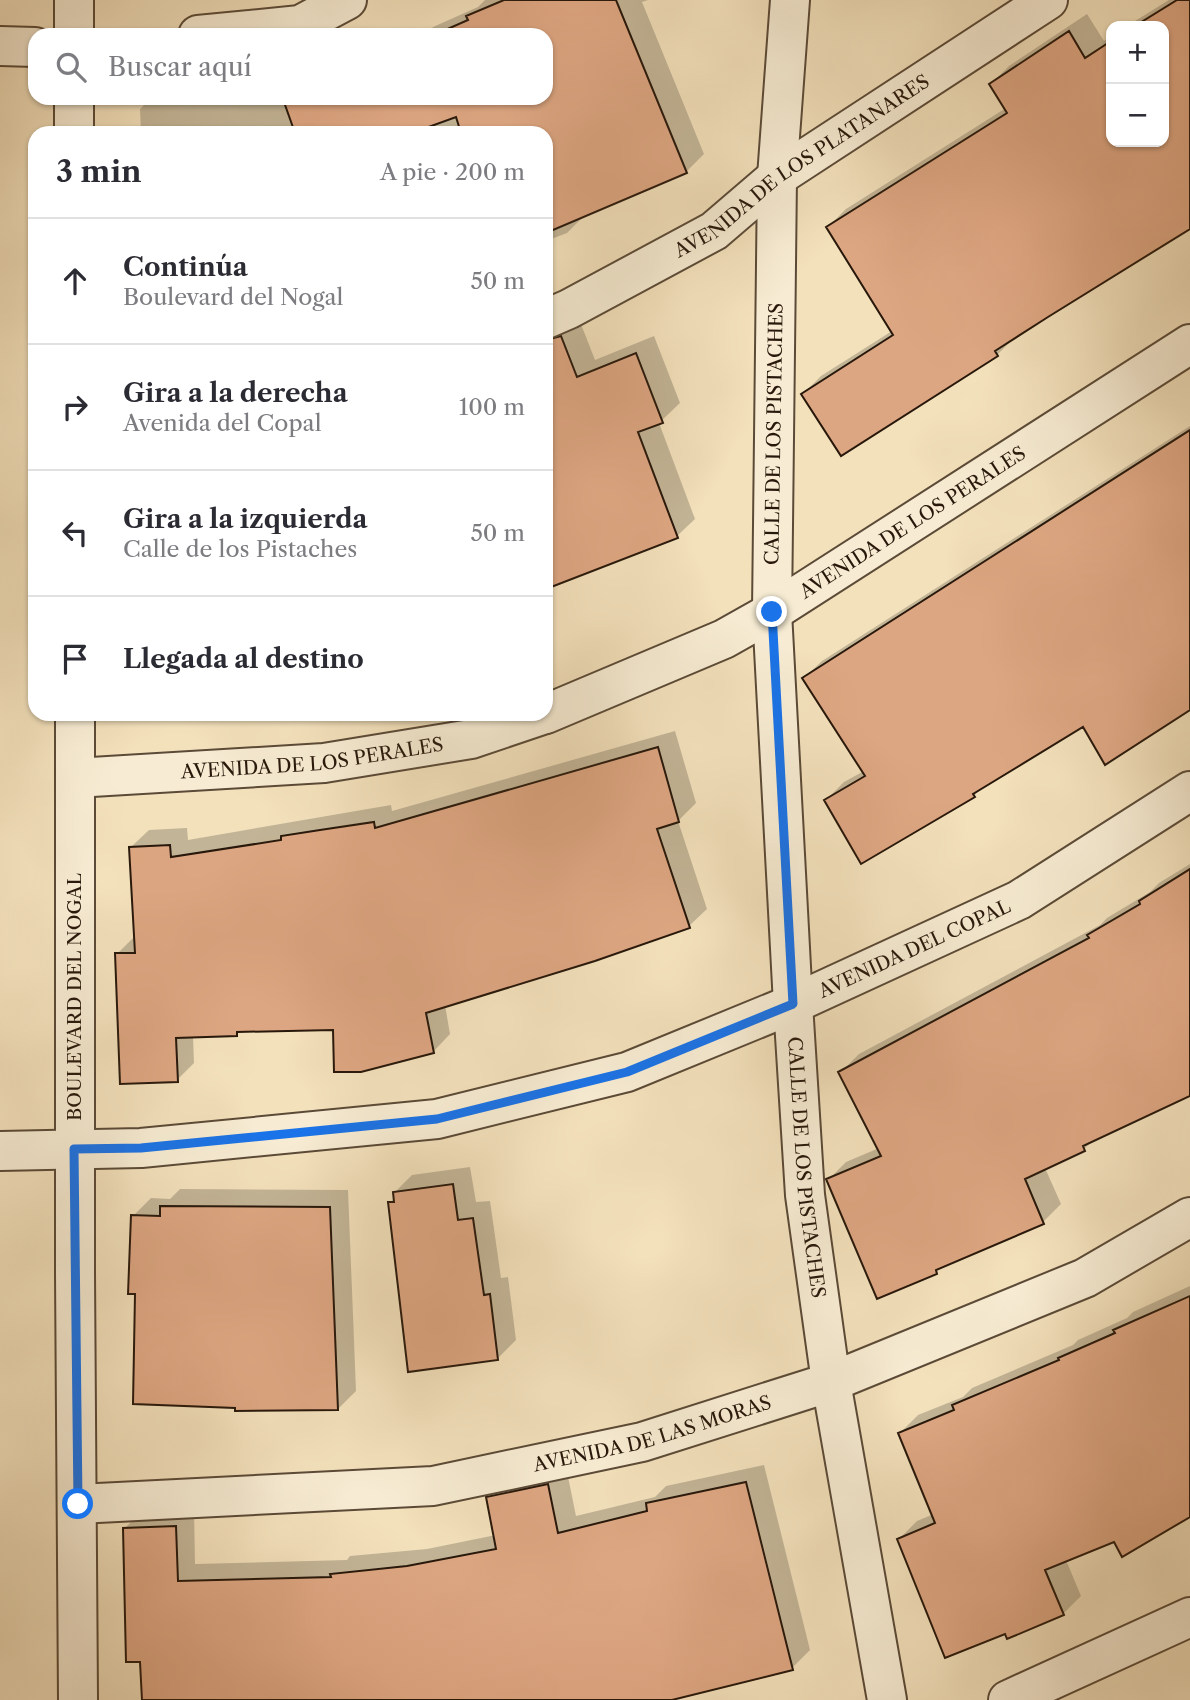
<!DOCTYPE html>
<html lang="es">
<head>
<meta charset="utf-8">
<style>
	:root { --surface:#fff; --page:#f2f2f3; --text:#2b2b33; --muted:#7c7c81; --line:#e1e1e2 }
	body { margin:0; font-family:"Libre Caslon Text",serif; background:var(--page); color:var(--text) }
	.controls { position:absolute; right:21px; top:21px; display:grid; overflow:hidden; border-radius:14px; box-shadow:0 2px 5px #0004 }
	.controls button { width:63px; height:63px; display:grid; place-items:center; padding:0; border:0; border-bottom:2px solid var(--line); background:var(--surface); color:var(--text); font:35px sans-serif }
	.stop { position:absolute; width:21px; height:21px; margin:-16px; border:5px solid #1a73e8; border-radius:50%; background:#fff }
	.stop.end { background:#1a73e8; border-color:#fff; box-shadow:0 2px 7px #0008 }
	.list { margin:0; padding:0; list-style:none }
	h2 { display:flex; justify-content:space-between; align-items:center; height:91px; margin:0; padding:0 28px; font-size:30px }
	h2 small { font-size:23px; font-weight:400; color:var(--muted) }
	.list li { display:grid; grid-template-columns:46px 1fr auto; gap:21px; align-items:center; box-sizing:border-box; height:126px; padding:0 28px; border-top:2px solid var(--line) }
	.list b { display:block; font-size:26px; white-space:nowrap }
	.list p { margin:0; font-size:23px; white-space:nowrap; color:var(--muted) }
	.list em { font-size:23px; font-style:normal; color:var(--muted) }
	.icon { flex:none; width:38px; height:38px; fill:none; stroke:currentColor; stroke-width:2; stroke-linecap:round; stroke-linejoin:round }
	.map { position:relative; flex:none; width:1190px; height:1700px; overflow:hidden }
	.search { position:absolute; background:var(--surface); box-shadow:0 2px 5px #0004; left:28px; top:28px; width:525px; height:77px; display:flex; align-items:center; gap:18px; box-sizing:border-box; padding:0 24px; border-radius:21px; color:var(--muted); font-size:26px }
	.panel { position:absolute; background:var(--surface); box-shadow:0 2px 5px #0004; left:28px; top:126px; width:525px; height:595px; border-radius:21px }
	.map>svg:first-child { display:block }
	.shadow { fill:#0003 }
	.building { fill:#dda682; stroke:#28180b; stroke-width:2 }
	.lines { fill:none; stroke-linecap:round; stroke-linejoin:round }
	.minor-casing { stroke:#5b4a37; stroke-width:42 }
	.minor { stroke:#f7ecd3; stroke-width:38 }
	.route { stroke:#1a73e8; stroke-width:9 }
	.labels { text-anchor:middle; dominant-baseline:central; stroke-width:5; stroke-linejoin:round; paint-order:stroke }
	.street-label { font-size:19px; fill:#28180b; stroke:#f7ecd3 }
</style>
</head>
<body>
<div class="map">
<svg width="1190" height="1700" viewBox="0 0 1190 1700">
	<rect width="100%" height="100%" fill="#f3e1bc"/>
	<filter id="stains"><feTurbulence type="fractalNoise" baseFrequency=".00286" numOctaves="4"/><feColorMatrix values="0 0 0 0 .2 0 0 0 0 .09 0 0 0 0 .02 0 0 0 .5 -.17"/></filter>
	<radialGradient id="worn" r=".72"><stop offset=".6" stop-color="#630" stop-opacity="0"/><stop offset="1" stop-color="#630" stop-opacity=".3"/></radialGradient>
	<path class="shadow" d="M 485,0 L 648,0 L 642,2 L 704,154 L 686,172 L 585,215 L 567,233 L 546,241 L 546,133 L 141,133 L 140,109 L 151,98 L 546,98 L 546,35 L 425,35 L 433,27 L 478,7 Z
		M 1169,0 L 1190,0 L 1190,224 L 1016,336 L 997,355 L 803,394 L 821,376 L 892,331 L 828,227 L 846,209 L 1006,108 L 991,84 L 1009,66 L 1087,14 L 1104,41 L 1111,36 L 1111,142 L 1164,142 L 1164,26 L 1127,26 Z
		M 579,319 L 595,360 L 654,336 L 680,403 L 659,423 L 695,519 L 677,536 L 546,587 L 546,327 Z
		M 1190,426 L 1190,708 L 1084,725 L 985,784 L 974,796 L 826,800 L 844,782 L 864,771 L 804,678 L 822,661 Z
		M 675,731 L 696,803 L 678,821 L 707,909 L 689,926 L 445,1005 L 450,1034 L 433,1052 L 334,1028 L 240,1030 L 237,1034 L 193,1036 L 194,1063 L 177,1080 L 117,954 L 136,935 L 131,847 L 149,830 L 187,828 L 188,840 L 391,805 L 392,811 Z
		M 1190,864 L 1190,1094 L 1094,1139 L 1084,1149 L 1045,1168 L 1061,1204 L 1043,1222 L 944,1264 L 936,1272 L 828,1180 L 846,1162 L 879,1148 L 841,1072 L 859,1054 L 1100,925 L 1107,918 L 1150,892 L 1159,883 Z
		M 470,1167 L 476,1202 L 490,1201 L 501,1278 L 508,1277 L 516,1340 L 498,1358 L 390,1203 L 395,1198 L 394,1193 L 412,1175 Z
		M 180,1189 L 348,1190 L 356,1391 L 338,1409 L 137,1292 L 133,1216 L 151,1198 L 170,1199 Z
		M 1190,1286 L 1190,1515 L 1114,1540 L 1066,1560 L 1081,1596 L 1063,1614 L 899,1539 L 917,1521 L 934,1514 L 900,1433 L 918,1415 L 963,1397 L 972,1388 L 1073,1345 L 1078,1340 L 1127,1318 L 1133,1312 Z
		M 764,1465 L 810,1650 L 792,1668 L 668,1700 L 143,1700 L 141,1660 L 125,1528 L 143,1510 L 194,1509 L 195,1564 L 347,1560 L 350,1556 L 427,1549 L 496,1535 L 488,1498 L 506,1480 L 566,1467 L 576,1516 L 655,1497 L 666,1486 Z"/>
	<path class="building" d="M 504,0 L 616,0 L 687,173 L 546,233 L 546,133 L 461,133 L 456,117 L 412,133 L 295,133 L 284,102 L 292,98 L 546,98 L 546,35 L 434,35 L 468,20 L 466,16 Z
		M 1177,0 L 1190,0 L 1190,229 L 1048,317 L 995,351 L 998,356 L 841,456 L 801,394 L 893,335 L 826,227 L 1007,113 L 989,84 L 1069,31 L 1085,58 L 1111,41 L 1111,142 L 1164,142 L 1164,26 L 1135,26 Z
		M 561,336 L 577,377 L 636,353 L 663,423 L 638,432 L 678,538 L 546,589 L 546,340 Z
		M 1190,430 L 1190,710 L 1105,765 L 1083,727 L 973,794 L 975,797 L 861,864 L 824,800 L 865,776 L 802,678 Z
		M 658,747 L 679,822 L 657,829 L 690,928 L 595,961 L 426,1013 L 434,1053 L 361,1072 L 334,1072 L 333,1030 L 237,1032 L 237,1036 L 176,1038 L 178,1082 L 120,1084 L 115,953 L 135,953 L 129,847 L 170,845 L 171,857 L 281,840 L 281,836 L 320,830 L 374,822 L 375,828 Z
		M 1190,869 L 1190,1096 L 1083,1146 L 1085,1151 L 1025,1179 L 1044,1224 L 936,1270 L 937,1274 L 877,1299 L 826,1179 L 881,1156 L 838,1072 L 1089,938 L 1087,935 L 1140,904 L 1139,901 Z
		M 453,1184 L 458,1220 L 473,1218 L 484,1295 L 490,1294 L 498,1360 L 408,1372 L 388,1202 L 394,1202 L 393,1192 Z
		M 160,1206 L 330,1207 L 338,1410 L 235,1411 L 235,1408 L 133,1404 L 135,1294 L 128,1294 L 131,1215 L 160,1216 Z
		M 1190,1296 L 1190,1517 L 1122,1557 L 1114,1542 L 1045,1570 L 1064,1615 L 1007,1639 L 1005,1634 L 945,1658 L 897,1539 L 935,1523 L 898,1433 L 954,1410 L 952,1405 L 1059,1360 L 1058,1358 L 1115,1333 L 1113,1330 Z
		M 746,1482 L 793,1670 L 672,1700 L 142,1700 L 140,1662 L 126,1662 L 123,1528 L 176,1526 L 178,1581 L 331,1577 L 330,1574 L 407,1566 L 496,1549 L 486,1497 L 548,1484 L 558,1533 L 647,1511 L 646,1503 Z"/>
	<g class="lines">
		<defs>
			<g id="minor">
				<path id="s1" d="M 790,0 L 777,177 L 772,612 L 793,1004 L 805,1195 L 831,1382 L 887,1700"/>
				<path d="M 74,35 L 74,0"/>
				<path d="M 198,35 L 300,25 L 347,0"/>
				<path d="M 0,46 L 35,47"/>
				<path d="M 74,98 L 74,133"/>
				<path id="s2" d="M 546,319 L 569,309 L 714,231 L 777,177 L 1048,0"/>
				<path d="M 75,714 L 75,1273 L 78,1700"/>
				<path id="s3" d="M 546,714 L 724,639 L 772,612 L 1190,344"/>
				<path id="s4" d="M 75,778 L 324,763 L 471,739 L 545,714"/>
				<path id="s5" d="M 0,1151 L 141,1148 L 437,1119 L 627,1072 L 793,1004 L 1019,900 L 1190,791"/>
				<path id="s6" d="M 78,1504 L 433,1486 L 642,1442 L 831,1382 L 1085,1278 L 1190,1217"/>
				<path d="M 1008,1700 L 1190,1617"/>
			</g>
		</defs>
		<use href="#minor" class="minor-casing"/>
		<use href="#minor" class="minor"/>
	</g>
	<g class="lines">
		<path class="route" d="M 78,1504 L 74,1149 L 141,1148 L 437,1119 L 627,1072 L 793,1004 L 772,612"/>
	</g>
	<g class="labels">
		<g class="street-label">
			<text stroke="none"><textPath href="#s2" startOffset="299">AVENIDA DE LOS PLATANARES</textPath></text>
			<text transform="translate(774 434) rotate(-89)">CALLE DE LOS PISTACHES</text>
			<text stroke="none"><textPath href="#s3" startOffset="415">AVENIDA DE LOS PERALES</textPath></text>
			<text stroke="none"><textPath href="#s4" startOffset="238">AVENIDA DE LOS PERALES</textPath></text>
			<text stroke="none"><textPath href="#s5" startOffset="947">AVENIDA DEL COPAL</textPath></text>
			<text transform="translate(74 997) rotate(-90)">BOULEVARD DEL NOGAL</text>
			<text stroke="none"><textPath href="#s1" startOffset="1169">CALLE DE LOS PISTACHES</textPath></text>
			<text stroke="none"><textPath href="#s6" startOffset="581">AVENIDA DE LAS MORAS</textPath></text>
		</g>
	</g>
	<rect width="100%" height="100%" filter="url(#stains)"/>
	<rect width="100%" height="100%" fill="url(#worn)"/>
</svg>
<div class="controls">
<button>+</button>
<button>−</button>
</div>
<div class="stop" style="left:78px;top:1504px"></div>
<div class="stop end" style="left:772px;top:612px"></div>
<div class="search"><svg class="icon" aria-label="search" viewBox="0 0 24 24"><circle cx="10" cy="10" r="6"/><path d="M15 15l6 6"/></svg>Buscar aquí</div>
<section class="panel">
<h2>3 min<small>A pie · 200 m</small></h2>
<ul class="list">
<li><svg class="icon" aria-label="ahead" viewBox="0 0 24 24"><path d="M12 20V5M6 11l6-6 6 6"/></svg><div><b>Continúa</b><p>Boulevard del Nogal</p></div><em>50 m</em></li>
<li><svg class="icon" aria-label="right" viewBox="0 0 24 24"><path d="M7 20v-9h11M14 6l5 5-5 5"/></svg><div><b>Gira a la derecha</b><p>Avenida del Copal</p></div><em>100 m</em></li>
<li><svg class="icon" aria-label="left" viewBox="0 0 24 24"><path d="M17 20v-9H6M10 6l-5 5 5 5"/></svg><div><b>Gira a la izquierda</b><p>Calle de los Pistaches</p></div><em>50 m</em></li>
<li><svg class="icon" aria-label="arrive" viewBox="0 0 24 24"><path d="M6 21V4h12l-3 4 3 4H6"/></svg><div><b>Llegada al destino</b></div></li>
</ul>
</section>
</div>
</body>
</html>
